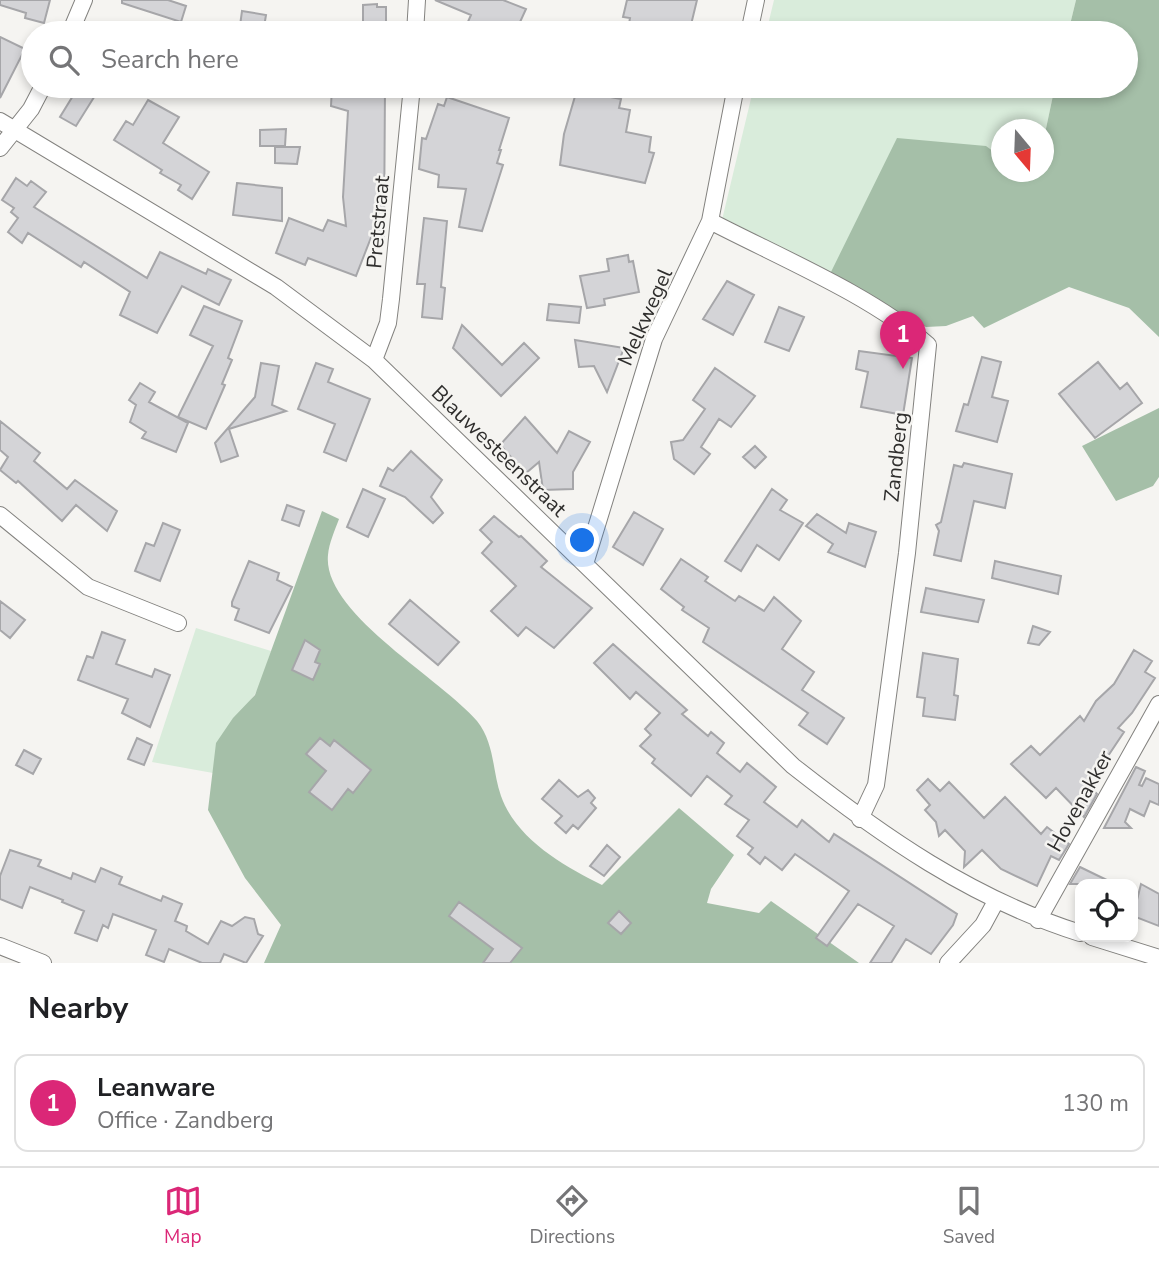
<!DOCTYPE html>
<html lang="en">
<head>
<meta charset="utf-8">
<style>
	:root { --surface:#fff; --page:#f6f6f6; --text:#202124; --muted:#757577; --line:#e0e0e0; --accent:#db2777 }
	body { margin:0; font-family:"Nunito Sans",sans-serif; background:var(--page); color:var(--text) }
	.controls { position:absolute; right:21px; bottom:21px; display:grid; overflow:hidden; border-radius:14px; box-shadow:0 4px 10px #0003 }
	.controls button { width:63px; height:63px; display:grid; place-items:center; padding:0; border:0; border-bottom:2px solid var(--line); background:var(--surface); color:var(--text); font:35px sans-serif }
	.compass { position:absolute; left:991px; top:119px; width:63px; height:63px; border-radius:50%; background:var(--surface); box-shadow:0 4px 10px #0003; rotate:161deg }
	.you { position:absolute; left:583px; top:541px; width:24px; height:24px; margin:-18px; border:5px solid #fff; border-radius:50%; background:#1a73e8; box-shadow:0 0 0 10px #1a73e833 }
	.badge { display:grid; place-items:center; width:46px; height:46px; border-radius:50%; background:var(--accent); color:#fff; font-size:23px; font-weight:700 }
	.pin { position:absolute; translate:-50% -58px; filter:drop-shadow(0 2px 4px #0008) }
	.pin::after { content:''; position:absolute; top:37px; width:24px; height:21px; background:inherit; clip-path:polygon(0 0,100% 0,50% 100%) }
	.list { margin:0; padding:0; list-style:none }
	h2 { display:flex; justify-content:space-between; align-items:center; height:91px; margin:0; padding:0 28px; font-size:30px }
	h2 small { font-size:23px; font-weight:400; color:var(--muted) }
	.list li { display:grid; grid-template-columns:46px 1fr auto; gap:21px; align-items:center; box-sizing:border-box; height:98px; margin:0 14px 14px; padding:0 14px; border:2px solid var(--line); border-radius:14px }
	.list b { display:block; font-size:26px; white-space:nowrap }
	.list p { margin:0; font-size:23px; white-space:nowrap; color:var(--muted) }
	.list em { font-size:23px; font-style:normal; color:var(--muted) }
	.icon { flex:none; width:38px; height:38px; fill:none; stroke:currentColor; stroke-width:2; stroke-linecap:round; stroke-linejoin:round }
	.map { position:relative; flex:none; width:1159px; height:963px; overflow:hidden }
	.search { position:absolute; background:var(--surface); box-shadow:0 4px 10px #0003; left:21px; right:21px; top:21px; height:77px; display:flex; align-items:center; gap:18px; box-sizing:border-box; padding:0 24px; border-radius:38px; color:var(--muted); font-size:26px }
	.sheet { height:203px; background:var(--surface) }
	nav { display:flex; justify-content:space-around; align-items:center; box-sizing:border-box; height:98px; border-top:2px solid var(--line); background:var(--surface); font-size:19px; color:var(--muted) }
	nav a { display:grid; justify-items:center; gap:4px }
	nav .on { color:var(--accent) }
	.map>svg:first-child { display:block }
	.green { fill:#d9ecdb }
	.forest { fill:#a5bfa8 }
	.building { fill:#d4d4d7; stroke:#a6a6a9; stroke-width:2 }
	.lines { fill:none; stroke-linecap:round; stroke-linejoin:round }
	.street-casing { stroke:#83827f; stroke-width:18 }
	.street { stroke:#fff; stroke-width:16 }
	.labels { text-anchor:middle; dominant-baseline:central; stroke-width:5; stroke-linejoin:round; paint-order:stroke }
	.street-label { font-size:21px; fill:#2f2e2d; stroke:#f5f4f1 }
</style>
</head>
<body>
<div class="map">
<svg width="1159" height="963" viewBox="0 0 1159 963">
	<rect width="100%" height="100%" fill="#f5f4f1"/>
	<path class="green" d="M 774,0 L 1076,0 L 1068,33 L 766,33 Z
		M 754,86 L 1055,86 L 1044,138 L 1044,130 L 1002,130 L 1001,157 L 985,146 L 829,276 L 722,220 Z
		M 196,628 L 271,651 C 266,665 262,685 253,697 C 228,729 218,730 213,773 L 152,762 Z"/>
	<path class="forest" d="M 1076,0 L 1159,0 L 1159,337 L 1129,308 L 1069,287 L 984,328 L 973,316 L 946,326 L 926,327 L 829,276 L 897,138 L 986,146 L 1001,157 L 1002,172 L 1021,172 L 1034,180 L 1036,172 L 1044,172 L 1044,138 L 1055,86 L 1126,86 L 1126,33 L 1068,33 Z
		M 1159,408 L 1159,477 L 1153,486 L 1116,501 L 1082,446 Z
		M 322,511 L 339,519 C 335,530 329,543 328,555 C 322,613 442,679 477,721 C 495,744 492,770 501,796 C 516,839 564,866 602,885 L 679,808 L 734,855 L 711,889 L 707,903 L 759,913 L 771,901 L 859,963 L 264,963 L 281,925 L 245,878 L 208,810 L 216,743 L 233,718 L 255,695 Z"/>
	<path class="building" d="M 0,0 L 50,0 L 44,23 L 25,18 L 26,13 L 0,5 Z
		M 122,0 L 168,0 L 186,6 L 181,22 L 122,3 Z
		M 435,0 L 503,0 L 526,9 L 515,33 L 463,33 L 471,15 Z
		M 627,0 L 697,0 L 689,33 L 643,33 L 628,30 L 630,18 L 623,17 Z
		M 377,4 L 377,7 L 386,7 L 386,27 L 363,27 L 363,5 Z
		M 242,11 L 266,15 L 263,33 L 239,33 Z
		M 0,37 L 25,49 L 0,98 Z
		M 79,86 L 101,86 L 76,126 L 60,117 Z
		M 332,86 L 385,86 L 384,236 L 372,235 L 356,276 L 308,258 L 305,265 L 276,253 L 289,218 L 323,231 L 328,220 L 346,226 L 343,197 L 348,111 L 331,106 Z
		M 578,86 L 607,86 L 605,96 L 621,99 L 619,108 L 630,110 L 626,132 L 651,137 L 649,152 L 654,153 L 645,183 L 560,165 L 564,134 Z
		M 447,97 L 509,118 L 499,150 L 501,150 L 497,163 L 503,165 L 482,231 L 459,227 L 466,189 L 438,187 L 439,175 L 419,169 L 422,138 L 426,139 L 438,104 L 444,106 Z
		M 148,100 L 179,117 L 163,143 L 209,172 L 192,199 L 178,190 L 181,185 L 160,173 L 162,170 L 114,140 L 126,121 L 133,125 Z
		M 286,129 L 285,146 L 260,146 L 260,130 Z
		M 275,147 L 300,147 L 297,164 L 275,163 Z
		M 16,178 L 27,186 L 31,181 L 46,192 L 34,207 L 147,278 L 160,252 L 206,274 L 208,269 L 231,280 L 219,305 L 182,286 L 157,333 L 120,315 L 130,292 L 84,262 L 81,267 L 28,233 L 22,243 L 8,232 L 18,218 L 11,212 L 14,208 L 2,200 Z
		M 237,183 L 282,188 L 282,221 L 233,215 Z
		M 424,218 L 447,221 L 441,287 L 445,288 L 442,319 L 422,317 L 425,284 L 417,284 Z
		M 628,255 L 629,262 L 633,261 L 639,292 L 604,299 L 605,305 L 587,308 L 580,276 L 609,271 L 607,259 Z
		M 727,281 L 754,295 L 733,335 L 703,319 Z
		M 549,304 L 581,307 L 579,323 L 547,320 Z
		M 204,306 L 242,321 L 228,358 L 232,360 L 222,384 L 225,385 L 206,429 L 178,417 L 213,346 L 190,335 Z
		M 779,307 L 804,317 L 789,351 L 765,342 Z
		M 462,325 L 502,365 L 524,343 L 539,358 L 501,396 L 453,348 Z
		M 575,340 L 624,348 L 607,392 L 594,366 L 579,367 Z
		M 859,351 L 912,358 L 903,415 L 861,407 L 868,372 L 856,369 Z
		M 982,357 L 1001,362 L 992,397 L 1008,401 L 997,442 L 956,431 L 964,404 L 968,405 Z
		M 1098,362 L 1120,389 L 1127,383 L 1142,403 L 1095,438 L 1059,394 Z
		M 261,363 L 279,366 L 272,405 L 286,411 L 229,429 L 238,456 L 221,462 L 215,443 L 255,397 Z
		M 316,363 L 333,369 L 328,382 L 370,399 L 346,461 L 324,452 L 335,424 L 298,409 Z
		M 715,368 L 755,396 L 731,427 L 719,419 L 701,447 L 710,454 L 694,474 L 674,459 L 671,442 L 683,440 L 705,409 L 693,400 Z
		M 140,383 L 155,392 L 149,402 L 188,423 L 176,452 L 142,438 L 146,432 L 130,422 L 136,405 L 129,400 Z
		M 525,417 L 557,453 L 569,431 L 590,442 L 573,472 L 573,489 L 543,490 L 539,462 L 526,473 L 500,445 Z
		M 0,421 L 40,453 L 34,461 L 67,489 L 75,480 L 117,511 L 107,531 L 76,505 L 62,521 L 18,481 L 16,483 L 0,470 L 8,457 L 0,450 Z
		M 755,446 L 766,457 L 755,468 L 743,457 Z
		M 411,451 L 442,480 L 431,497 L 443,513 L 433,523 L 405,497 L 380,486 L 388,468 L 393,471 Z
		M 964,463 L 1012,474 L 1005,508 L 974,501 L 961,561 L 934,555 L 939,531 L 936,525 L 941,522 L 954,465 L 962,467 Z
		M 363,489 L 385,499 L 368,537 L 347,527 Z
		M 772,489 L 787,500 L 780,510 L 803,523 L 779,560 L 757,545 L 741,571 L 725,561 Z
		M 287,505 L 304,511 L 299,526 L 282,520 Z
		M 634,512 L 663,529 L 643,565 L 613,547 Z
		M 817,514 L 846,533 L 849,523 L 876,532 L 865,567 L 828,552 L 833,544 L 806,526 Z
		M 494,516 L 519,537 L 521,536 L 547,561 L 541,567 L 592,608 L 554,648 L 526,627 L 518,636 L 491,611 L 516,586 L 482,553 L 492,542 L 480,530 Z
		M 163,523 L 180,530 L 160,581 L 135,571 L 146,543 L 154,546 Z
		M 681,559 L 708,577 L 705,581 L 735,601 L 739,596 L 764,611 L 774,597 L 801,621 L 782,649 L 814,672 L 802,690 L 844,718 L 827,744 L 799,725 L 808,713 L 703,642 L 709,628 L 682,610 L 684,607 L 661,589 Z
		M 249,561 L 279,573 L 277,580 L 292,587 L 269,633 L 235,620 L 239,609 L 232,606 L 232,602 Z
		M 995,561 L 1061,576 L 1058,594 L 992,578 Z
		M 926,588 L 984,600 L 978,622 L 921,612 Z
		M 410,600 L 459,642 L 438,665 L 389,624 Z
		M 0,601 L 25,620 L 10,638 L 0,630 Z
		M 1033,626 L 1050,632 L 1039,645 L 1028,643 Z
		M 102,632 L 125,640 L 116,664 L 152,677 L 155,669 L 170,675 L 150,727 L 122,713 L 128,699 L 78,680 L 87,656 L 93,658 Z
		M 305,640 L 320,650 L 315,662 L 320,664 L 313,680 L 292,670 Z
		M 613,644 L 687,710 L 682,714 L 708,736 L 711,732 L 724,743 L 717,753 L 740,772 L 747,763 L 776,787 L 764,802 L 797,827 L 802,820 L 829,842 L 834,834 L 957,914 L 953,925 L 931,954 L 906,939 L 891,963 L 870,963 L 894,926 L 858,904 L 827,946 L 816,938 L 849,891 L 795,854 L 782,870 L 765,857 L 760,864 L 748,854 L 753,848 L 737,836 L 749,820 L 725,804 L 732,796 L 707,776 L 691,796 L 652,763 L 655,759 L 640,746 L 651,735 L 645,729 L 660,713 L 636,692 L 630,699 L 594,663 Z
		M 1134,650 L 1152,661 L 1145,672 L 1155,678 L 1132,713 L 1118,728 L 1124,732 L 1100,768 L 1085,782 L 1097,794 L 1084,817 L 1056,788 L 1046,798 L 1011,764 L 1031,746 L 1040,755 L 1080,716 L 1084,721 L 1096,701 L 1114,684 Z
		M 923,653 L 958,659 L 954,695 L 958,696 L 955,720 L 923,716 L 925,698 L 917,697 Z
		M 137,738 L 152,745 L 144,765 L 128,759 Z
		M 320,738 L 330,746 L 334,740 L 371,770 L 353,793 L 348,789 L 332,810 L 309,792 L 326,771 L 306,754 Z
		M 24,750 L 41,759 L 33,774 L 16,765 Z
		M 1136,767 L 1145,771 L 1139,785 L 1142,786 L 1146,778 L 1159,784 L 1159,805 L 1150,801 L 1144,816 L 1130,809 L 1125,822 L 1131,828 L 1104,828 Z
		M 928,779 L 940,791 L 949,782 L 984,818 L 1005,797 L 1041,834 L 1047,827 L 1069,844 L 1059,860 L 1051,856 L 1037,886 L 1001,869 L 982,850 L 964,867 L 965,851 L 945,830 L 939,836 L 936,822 L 925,810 L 930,805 L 917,790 Z
		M 559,780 L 578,797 L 588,790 L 595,798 L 591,803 L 596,808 L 578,829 L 573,825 L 566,833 L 555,823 L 562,816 L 542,799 Z
		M 607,845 L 620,857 L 604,876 L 590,866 Z
		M 10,850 L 41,860 L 38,866 L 71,879 L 73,873 L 95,882 L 101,868 L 122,877 L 119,884 L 161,901 L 163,896 L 182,904 L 175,921 L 187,926 L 186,931 L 208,944 L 221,921 L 232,926 L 245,917 L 254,919 L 258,934 L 263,936 L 246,963 L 224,954 L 220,963 L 202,963 L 169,949 L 164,962 L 146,955 L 156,930 L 113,914 L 108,928 L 103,925 L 97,941 L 75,933 L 84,911 L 62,902 L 63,900 L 30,887 L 22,908 L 0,899 L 0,876 Z
		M 1080,867 L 1115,884 L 1070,884 Z
		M 1141,884 L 1159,894 L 1159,926 L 1133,916 Z
		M 459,902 L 522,948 L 510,963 L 483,963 L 493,949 L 449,916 Z
		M 619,911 L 631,923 L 621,934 L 608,923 Z"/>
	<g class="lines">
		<defs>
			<path id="street" d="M 70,33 L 84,0
				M 415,33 L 417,0
				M 749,33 L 756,0
				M 0,121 L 276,287 L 374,360 L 793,766 C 882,836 972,899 1080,933
				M 0,148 L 31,109 L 43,86
				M 710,221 C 779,257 871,295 928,345 L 907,553 L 876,785 L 860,819
				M 374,360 L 388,323 L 391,299 L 412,86
				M 0,515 L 88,587 L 178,623
				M 585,564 L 654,339 L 710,221 L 736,86
				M 1038,920 L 1159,704
				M 1092,937 L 1159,958
				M 0,946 L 43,963
				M 948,963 L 983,925 L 996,901"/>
		</defs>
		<use href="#street" class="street-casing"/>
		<use href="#street" class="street"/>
	</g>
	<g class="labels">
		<g class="street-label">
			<text transform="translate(378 222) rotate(-85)">Pretstraat</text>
			<text transform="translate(645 317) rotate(-66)">Melkwegel</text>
			<text transform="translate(499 451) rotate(44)">Blauwesteenstraat</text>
			<text transform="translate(896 457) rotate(-84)">Zandberg</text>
			<text transform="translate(1080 801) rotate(-61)">Hovenakker</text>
		</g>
	</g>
</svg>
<div class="controls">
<button><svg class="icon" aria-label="locate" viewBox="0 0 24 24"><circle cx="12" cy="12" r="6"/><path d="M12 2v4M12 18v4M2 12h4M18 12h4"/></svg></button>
</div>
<svg class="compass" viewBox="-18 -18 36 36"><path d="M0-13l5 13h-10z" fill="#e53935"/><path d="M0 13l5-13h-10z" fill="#757577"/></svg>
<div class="you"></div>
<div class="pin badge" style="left:903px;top:369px">1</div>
<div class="search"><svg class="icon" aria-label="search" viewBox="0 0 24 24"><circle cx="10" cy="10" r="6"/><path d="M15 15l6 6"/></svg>Search here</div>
</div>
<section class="sheet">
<h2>Nearby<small></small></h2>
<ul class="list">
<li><span class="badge">1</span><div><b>Leanware</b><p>Office · Zandberg</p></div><em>130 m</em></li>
</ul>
</section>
<nav>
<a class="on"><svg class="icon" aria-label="map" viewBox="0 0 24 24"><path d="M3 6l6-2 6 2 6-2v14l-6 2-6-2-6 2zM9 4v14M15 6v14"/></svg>Map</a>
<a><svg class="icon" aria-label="directions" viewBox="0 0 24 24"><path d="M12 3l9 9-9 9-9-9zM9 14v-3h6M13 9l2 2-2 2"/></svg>Directions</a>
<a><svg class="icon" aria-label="saved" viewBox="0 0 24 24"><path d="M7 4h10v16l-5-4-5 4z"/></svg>Saved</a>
</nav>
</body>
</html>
